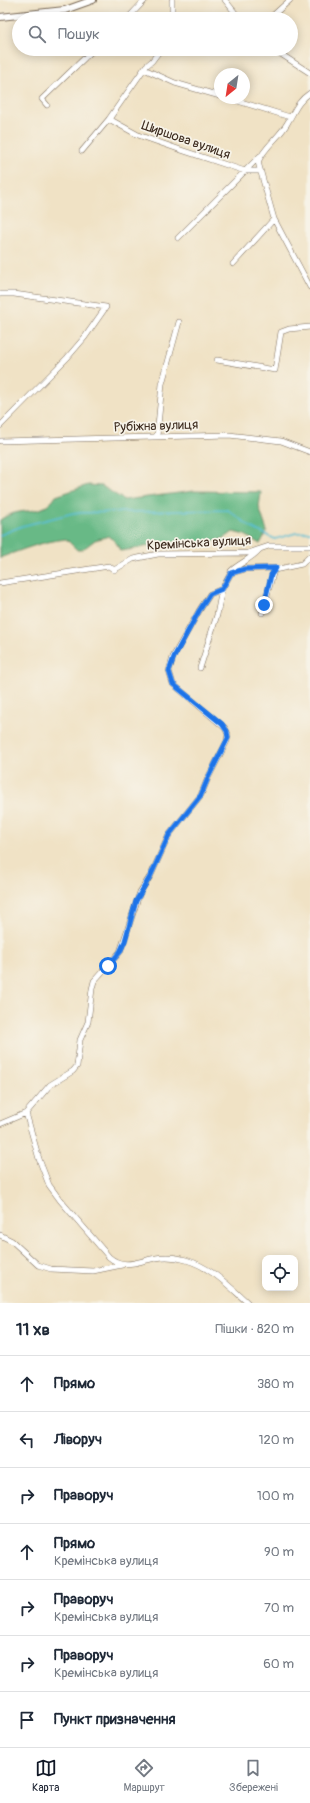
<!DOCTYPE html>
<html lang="uk">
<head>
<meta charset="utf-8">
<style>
	:root { --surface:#fff; --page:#f2f2f3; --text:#1f2937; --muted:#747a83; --line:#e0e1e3; --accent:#111827 }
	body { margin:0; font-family:Pangolin,sans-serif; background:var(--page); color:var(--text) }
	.controls { position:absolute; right:12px; bottom:12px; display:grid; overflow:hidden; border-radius:8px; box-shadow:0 2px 10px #0003 }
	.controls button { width:36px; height:36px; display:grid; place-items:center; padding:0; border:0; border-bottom:1px solid var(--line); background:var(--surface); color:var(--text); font:20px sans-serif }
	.compass { position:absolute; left:214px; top:68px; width:36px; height:36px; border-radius:50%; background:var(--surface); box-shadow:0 2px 10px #0003; rotate:210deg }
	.stop { position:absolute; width:12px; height:12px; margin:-9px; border:3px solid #1a73e8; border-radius:50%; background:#fff }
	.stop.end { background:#1a73e8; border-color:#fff; box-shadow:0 1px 4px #0008 }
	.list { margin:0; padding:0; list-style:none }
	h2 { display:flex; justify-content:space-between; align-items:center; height:52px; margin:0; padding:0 16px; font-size:17px }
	h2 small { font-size:13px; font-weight:400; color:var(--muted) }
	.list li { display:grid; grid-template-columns:26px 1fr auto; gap:12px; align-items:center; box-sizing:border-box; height:56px; padding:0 16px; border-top:1px solid var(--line) }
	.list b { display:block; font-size:15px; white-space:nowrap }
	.list p { margin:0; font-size:13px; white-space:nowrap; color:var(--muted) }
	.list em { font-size:13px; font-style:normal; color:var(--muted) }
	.icon { flex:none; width:22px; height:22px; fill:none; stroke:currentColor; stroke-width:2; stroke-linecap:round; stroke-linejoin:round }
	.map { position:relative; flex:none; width:310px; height:1303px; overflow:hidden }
	.search { position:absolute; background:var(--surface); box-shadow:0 2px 10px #0003; left:12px; right:12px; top:12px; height:44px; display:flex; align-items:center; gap:10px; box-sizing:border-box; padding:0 14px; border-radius:22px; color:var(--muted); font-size:15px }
	.sheet { height:444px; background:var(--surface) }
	nav { display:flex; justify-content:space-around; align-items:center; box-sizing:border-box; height:56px; border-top:1px solid var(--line); background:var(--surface); font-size:11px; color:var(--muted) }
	nav a { display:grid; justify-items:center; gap:2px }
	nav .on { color:var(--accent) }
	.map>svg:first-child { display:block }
	.forest { fill:#68b986; stroke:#527252 }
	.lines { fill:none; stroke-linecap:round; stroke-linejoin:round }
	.stream { stroke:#59bfd6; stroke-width:1.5 }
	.minor-casing { stroke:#7a6a58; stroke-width:6 }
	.major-casing { stroke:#7a6a58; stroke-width:8 }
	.minor { stroke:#fff; stroke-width:5 }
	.major { stroke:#fff; stroke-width:6 }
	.route { stroke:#1a73e8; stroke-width:5 }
	.labels { text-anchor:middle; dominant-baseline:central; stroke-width:3.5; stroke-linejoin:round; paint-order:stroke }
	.street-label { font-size:13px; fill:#3b2a1e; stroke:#f7f3e8 }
</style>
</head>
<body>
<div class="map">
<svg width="310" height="1303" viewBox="0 0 310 1303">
	<rect width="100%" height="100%" fill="#f7f3e8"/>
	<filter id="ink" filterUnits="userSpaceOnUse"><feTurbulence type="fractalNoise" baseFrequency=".025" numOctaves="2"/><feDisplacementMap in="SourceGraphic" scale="8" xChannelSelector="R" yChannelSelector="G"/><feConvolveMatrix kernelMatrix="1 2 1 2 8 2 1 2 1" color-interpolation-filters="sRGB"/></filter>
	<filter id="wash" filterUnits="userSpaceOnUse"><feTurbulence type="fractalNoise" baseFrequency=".012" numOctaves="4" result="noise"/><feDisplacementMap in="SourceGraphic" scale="16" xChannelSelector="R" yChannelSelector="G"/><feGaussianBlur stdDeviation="0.9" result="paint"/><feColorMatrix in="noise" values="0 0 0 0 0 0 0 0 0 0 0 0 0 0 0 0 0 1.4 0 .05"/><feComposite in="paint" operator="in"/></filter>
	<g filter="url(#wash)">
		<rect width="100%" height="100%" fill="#f0e2c5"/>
		<path class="forest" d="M 88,485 L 102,486 L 124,500 L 194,491 L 261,492 L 259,507 L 267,531 L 260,544 L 245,535 L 233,532 C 214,548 200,540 178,542 C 158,543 139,549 120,551 L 117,544 L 109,536 L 95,540 L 82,550 L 77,550 L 66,539 C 40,542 25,549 2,557 L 0,559 L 0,520 C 21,504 42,519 56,496 Z"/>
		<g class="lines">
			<path class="stream" d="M 0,535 L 22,526 L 73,513 L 228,510 L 252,528 L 275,539 L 296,533 L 310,532"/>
		</g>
	</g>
	<g filter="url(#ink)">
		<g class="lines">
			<defs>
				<path id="minor" d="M 225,0 L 240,19
					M 127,19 L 145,0
					M 172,19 L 172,0
					M 269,19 L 290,0
					M 273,49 L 310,73
					M 144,69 L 175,83 L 220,96
					M 310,93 C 298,101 295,110 288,122 C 280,137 265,146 258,162 L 274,219 L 310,287
					M 228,98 L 290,117
					M 47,105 L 42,99 L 94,49
					M 109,119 L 138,135 L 181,150 L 245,171 L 260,171
					M 82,151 L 109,119 L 146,66 L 152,61 L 161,49
					M 178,238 L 260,156
					M 233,264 L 274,219
					M 0,294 L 14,294 L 106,307 L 85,337 L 67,358 L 0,426
					M 217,360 L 275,370 L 281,332 L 289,329 L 310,327
					M 157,436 L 162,384 L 179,322
					M 0,441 L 229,435 L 281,441 L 310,452
					M 231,571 C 240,563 251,559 259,550
					M 0,583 L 109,566 L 114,570 L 133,559 L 158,554 L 248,553 L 269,546 L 310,546
					M 222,589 L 210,594 L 199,611 L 173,657 L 169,671 L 173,684 L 225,728 L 228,734 L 227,741 L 208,778 L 201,795 L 169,835 L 151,875 L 140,892 L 120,952 L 94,981 L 92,989 L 88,1022 L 80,1040 L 77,1066 L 73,1071 L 50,1085 L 26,1113 L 39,1159 L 49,1185 L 60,1200 L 109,1257 C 124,1270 139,1261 156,1258 C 165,1256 176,1257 186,1260 C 211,1267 229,1286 248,1303
					M 262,613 L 274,570 L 302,564 L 310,556
					M 200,668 L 217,615 L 222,589 L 231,573 L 245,569 L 276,568
					M 0,1124 L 26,1113
					M 0,1235 L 12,1241 L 38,1265 L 51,1269 L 93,1271 L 122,1265"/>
				<path id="major" d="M 0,17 L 65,10 L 93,0"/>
			</defs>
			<use href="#minor" class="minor-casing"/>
			<use href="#major" class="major-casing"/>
			<use href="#minor" class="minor"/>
			<use href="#major" class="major"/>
		</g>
	</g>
	<g class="lines" filter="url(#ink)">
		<path class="route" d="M 108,966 L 120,952 L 125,941 L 136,901 L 151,875 L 169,835 L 201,795 L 208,778 L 228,738 L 227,731 L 222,724 L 173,684 L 169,671 L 174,657 L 199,611 L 210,594 L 222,589 L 231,573 L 245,569 L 276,568 L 271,575 L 264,605"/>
	</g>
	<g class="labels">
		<g class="street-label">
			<text transform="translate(186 140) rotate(19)">Ширшова вулиця</text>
			<text transform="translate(156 426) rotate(-2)">Рубіжна вулиця</text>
			<text transform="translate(199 543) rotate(-3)">Кремінська вулиця</text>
		</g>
	</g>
</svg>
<div class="controls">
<button><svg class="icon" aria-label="locate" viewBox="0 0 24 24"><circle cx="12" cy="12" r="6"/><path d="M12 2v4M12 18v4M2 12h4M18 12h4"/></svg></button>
</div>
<svg class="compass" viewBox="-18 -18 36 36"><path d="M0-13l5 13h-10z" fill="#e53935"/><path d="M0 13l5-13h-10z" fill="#747a83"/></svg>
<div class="stop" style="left:108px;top:966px"></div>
<div class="stop end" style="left:264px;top:605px"></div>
<div class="search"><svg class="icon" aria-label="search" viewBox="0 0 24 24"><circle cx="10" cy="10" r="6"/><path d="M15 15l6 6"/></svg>Пошук</div>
</div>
<section class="sheet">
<h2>11 хв<small>Пішки · 820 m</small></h2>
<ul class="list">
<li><svg class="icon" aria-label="ahead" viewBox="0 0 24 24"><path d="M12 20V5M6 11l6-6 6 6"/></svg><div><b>Прямо</b></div><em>380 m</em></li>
<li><svg class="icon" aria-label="left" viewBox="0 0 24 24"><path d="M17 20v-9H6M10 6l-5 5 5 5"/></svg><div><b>Ліворуч</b></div><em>120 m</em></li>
<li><svg class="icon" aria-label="right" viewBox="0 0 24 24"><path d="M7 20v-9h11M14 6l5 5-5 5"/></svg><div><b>Праворуч</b></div><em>100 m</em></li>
<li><svg class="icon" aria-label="ahead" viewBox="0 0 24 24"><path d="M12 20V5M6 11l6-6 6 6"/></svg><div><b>Прямо</b><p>Кремінська вулиця</p></div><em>90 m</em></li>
<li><svg class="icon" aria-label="right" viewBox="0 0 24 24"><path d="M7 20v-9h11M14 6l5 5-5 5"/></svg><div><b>Праворуч</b><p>Кремінська вулиця</p></div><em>70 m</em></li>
<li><svg class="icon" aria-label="right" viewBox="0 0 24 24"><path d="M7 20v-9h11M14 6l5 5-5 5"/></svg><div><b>Праворуч</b><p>Кремінська вулиця</p></div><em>60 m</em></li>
<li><svg class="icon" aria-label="arrive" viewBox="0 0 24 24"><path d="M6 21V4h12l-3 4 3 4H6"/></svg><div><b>Пункт призначення</b></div></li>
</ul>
</section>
<nav>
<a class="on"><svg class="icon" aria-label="map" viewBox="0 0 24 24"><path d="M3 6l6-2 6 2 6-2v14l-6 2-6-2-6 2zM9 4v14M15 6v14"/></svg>Карта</a>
<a><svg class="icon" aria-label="directions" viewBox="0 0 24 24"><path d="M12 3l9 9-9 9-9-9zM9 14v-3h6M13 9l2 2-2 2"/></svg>Маршрут</a>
<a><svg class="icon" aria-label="saved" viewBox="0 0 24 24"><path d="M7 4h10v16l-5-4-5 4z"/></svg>Збережені</a>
</nav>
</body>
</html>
